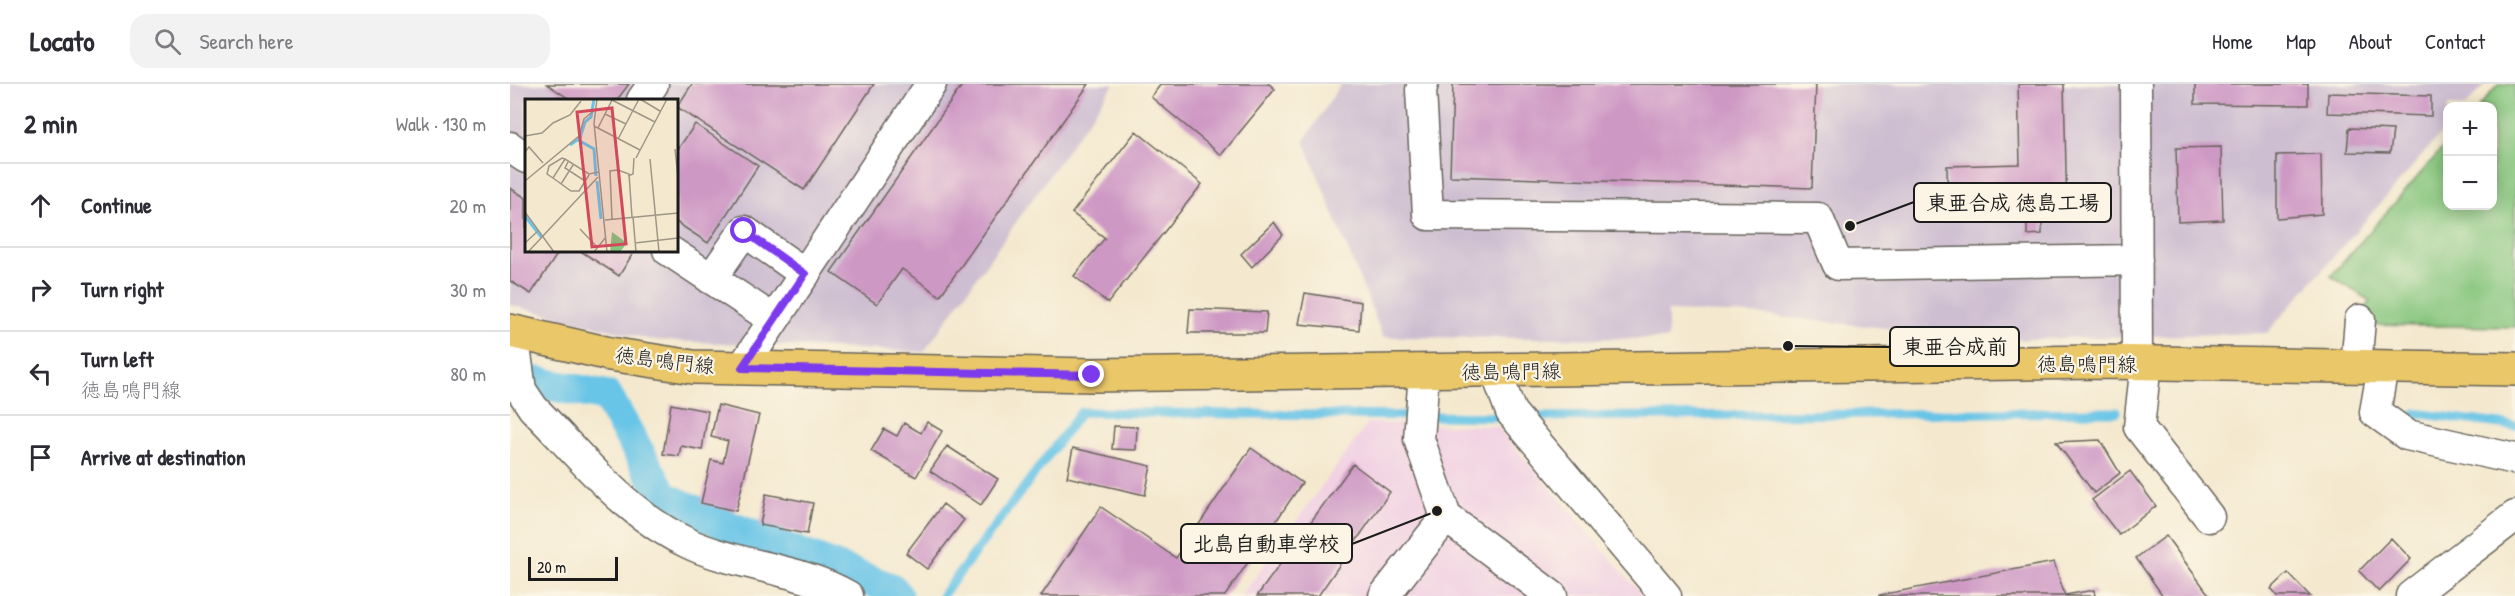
<!DOCTYPE html>
<html lang="en">
<head>
<meta charset="utf-8">
<style>
	:root { --surface:#fff; --page:#f2f2f3; --text:#2b2b33; --muted:#7c7c81; --line:#e1e1e2 }
	body { margin:0; font-family:"Patrick Hand","Klee One",sans-serif; background:var(--page); color:var(--text) }
	.controls { position:absolute; right:18px; top:18px; display:grid; overflow:hidden; border-radius:12px; box-shadow:0 3px 15px #0003 }
	.controls button { width:54px; height:54px; display:grid; place-items:center; padding:0; border:0; border-bottom:2px solid var(--line); background:var(--surface); color:var(--text); font:30px sans-serif }
	.scale { position:absolute; left:18px; bottom:15px; width:90px; box-sizing:border-box; padding-left:6px; border:3px solid #1c1c1c; border-top:0; font-size:16px; line-height:21px; white-space:nowrap; color:#1c1c1c; -webkit-text-stroke:4px #fcf5e5; paint-order:stroke }
	.stop { position:absolute; width:18px; height:18px; margin:-14px; border:4px solid #7c3aed; border-radius:50%; background:#fff }
	.stop.end { background:#7c3aed; border-color:#fff; box-shadow:0 2px 6px #0008 }
	.list { margin:0; padding:0; list-style:none }
	h2 { display:flex; justify-content:space-between; align-items:center; height:78px; margin:0; padding:0 24px; font-size:26px }
	h2 small { font-size:20px; font-weight:400; color:var(--muted) }
	.list li { display:grid; grid-template-columns:39px 1fr auto; gap:18px; align-items:center; box-sizing:border-box; height:84px; padding:0 24px; border-top:2px solid var(--line) }
	.list b { display:block; font-size:22px; white-space:nowrap }
	.list p { margin:0; font-size:20px; white-space:nowrap; color:var(--muted) }
	.list em { font-size:20px; font-style:normal; color:var(--muted) }
	.icon { flex:none; width:33px; height:33px; fill:none; stroke:currentColor; stroke-width:2; stroke-linecap:round; stroke-linejoin:round }
	.map { position:relative; flex:none; width:2005px; height:512px; overflow:hidden }
	header { display:flex; align-items:center; gap:36px; box-sizing:border-box; height:84px; padding:0 30px; background:var(--surface); border-bottom:2px solid var(--line) }
	header strong { font-size:28px }
	nav { display:flex; gap:33px; margin-inline-start:auto; font-size:21px }
	.search { width:420px; height:54px; background:var(--page); display:flex; align-items:center; gap:15px; box-sizing:border-box; padding:0 21px; border-radius:18px; color:var(--muted); font-size:22px }
	main { display:flex }
	aside { flex:1; background:var(--surface) }
	.map>svg:first-child { display:block }
	.built { fill:#f1d0e3 }
	.industrial { fill:#cebed1; fill-rule:evenodd }
	.green { fill:#85c57d; stroke:#50704c; stroke-width:1.5 }
	.lines { fill:none; stroke-linecap:round; stroke-linejoin:round }
	.stream { stroke:#69c5e7; stroke-width:9 }
	.canal { stroke:#69c5e7; stroke-width:32 }
	.building { fill:#ce98c5 }
	.minor-casing { stroke:#68645b; stroke-width:33 }
	.major-casing { stroke:#68645b; stroke-width:36 }
	.minor { stroke:#fff; stroke-width:30 }
	.major { stroke:#eac769; stroke-width:33 }
	.route { stroke:#7c3aed; stroke-width:8 }
	.labels { text-anchor:middle; dominant-baseline:central; stroke-width:4.5; stroke-linejoin:round; paint-order:stroke }
	.street-label { font-size:20px; fill:#1c1c1c; stroke:#fcf5e5 }
	.inset-river { fill:none; stroke:#69c5e7; stroke-width:3 }
	.inset-road { fill:none; stroke:#9e9787; stroke-width:1.5 }
	.view { fill:#d1495b; fill-opacity:0.15; stroke:#d1495b; stroke-width:3 }
	.inset-edge { fill:none; stroke:#1c1c1c; stroke-width:3 }
	.leader { fill:none; stroke:#1c1c1c; stroke-width:2 }
	.callout-dot { fill:#1c1c1c; stroke:#fcf5e5; stroke-width:2 }
	.callout { fill:#fcf5e5; stroke:#1c1c1c; stroke-width:2 }
	.callout-label { font-size:21px; text-anchor:middle; font-weight:bold; fill:#1c1c1c }
</style>
</head>
<body>
<header>
<strong>Locato</strong>
<div class="search"><svg class="icon" aria-label="search" viewBox="0 0 24 24"><circle cx="10" cy="10" r="6"/><path d="M15 15l6 6"/></svg>Search here</div>
<nav><a>Home</a><a>Map</a><a>About</a><a>Contact</a></nav>
</header>
<main>
<aside>
<h2>2 min<small>Walk · 130 m</small></h2>
<ul class="list">
<li><svg class="icon" aria-label="ahead" viewBox="0 0 24 24"><path d="M12 20V5M6 11l6-6 6 6"/></svg><div><b>Continue</b></div><em>20 m</em></li>
<li><svg class="icon" aria-label="right" viewBox="0 0 24 24"><path d="M7 20v-9h11M14 6l5 5-5 5"/></svg><div><b>Turn right</b></div><em>30 m</em></li>
<li><svg class="icon" aria-label="left" viewBox="0 0 24 24"><path d="M17 20v-9H6M10 6l-5 5 5 5"/></svg><div><b>Turn left</b><p>徳島鳴門線</p></div><em>80 m</em></li>
<li><svg class="icon" aria-label="arrive" viewBox="0 0 24 24"><path d="M6 21V4h12l-3 4 3 4H6"/></svg><div><b>Arrive at destination</b></div></li>
</ul>
</aside>
<div class="map">
<svg width="2005" height="512" viewBox="0 0 2005 512">
	<rect width="100%" height="100%" fill="#fcf5e5"/>
	<filter id="ink" filterUnits="userSpaceOnUse"><feTurbulence type="fractalNoise" baseFrequency=".0167" numOctaves="2"/><feDisplacementMap in="SourceGraphic" scale="12" xChannelSelector="R" yChannelSelector="G"/><feConvolveMatrix kernelMatrix="1 2 1 2 8 2 1 2 1" color-interpolation-filters="sRGB"/></filter>
	<filter id="wash" filterUnits="userSpaceOnUse"><feTurbulence type="fractalNoise" baseFrequency=".008" numOctaves="4" result="noise"/><feDisplacementMap in="SourceGraphic" scale="24" xChannelSelector="R" yChannelSelector="G"/><feGaussianBlur stdDeviation="1.35" result="paint"/><feColorMatrix in="noise" values="0 0 0 0 0 0 0 0 0 0 0 0 0 0 0 0 0 1.4 0 .05"/><feComposite in="paint" operator="in"/></filter>
	<g filter="url(#wash)">
		<rect width="100%" height="100%" fill="#f4e9cf"/>
		<path class="built" d="M 858,339 L 987,342 L 1133,512 L 731,512 Z"/>
		<path class="industrial" d="M 0,0 L 604,0 L 414,268 L 142,256 L 0,221 ZM 16,16 L 166,16 L 166,166 L 16,166 Z
			M 831,0 L 1976,0 L 1956,22 L 1938,22 L 1937,43 L 1757,249 L 1490,256 L 1242,230 L 1158,227 L 1158,255 L 873,253 L 794,57 Z"/>
		<path class="green" d="M 1989,0 L 2005,0 L 2005,243 L 1842,241 L 1860,217 L 1821,192 L 1937,59 L 1938,122 L 1982,122 L 1982,22 L 1969,22 Z"/>
		<g class="lines">
			<path class="stream" d="M 1905,329 L 2005,342
				M 1015,333 L 1607,328
				M 432,512 L 571,328 L 998,333"/>
			<path class="canal" d="M 0,293 L 97,312 L 154,413 L 220,443 L 382,505 L 387,512"/>
		</g>
		<g id="blocks">
			<path class="building" d="M 37,0 L 119,0 L 107,16 L 61,16 Z
				M 182,0 L 364,0 L 294,106 L 167,23 Z
				M 453,0 L 579,0 L 430,212 L 392,185 L 367,220 L 321,188 Z
				M 651,0 L 759,0 L 765,5 L 711,71 L 641,13 Z
				M 943,0 L 1306,0 L 1302,104 L 940,92 Z
				M 1508,0 L 1554,0 L 1557,129 L 1532,130 L 1532,150 L 1517,151 L 1517,133 L 1438,135 L 1437,82 L 1510,80 Z
				M 1685,0 L 1798,0 L 1798,21 L 1685,20 Z
				M 1818,9 L 1921,12 L 1921,32 L 1817,29 Z
				M 185,40 L 248,82 L 198,159 L 166,138 L 166,68 Z
				M 1839,44 L 1883,46 L 1880,69 L 1837,68 Z
				M 626,47 L 692,100 L 598,219 L 564,192 L 595,154 L 562,129 Z
				M 1711,63 L 1713,136 L 1668,138 L 1666,64 Z
				M 1811,70 L 1812,130 L 1767,134 L 1767,71 Z
				M 0,104 L 16,114 L 16,166 L 50,166 L 21,210 L 0,197 Z
				M 764,138 L 773,151 L 742,183 L 731,170 Z
				M 69,166 L 125,166 L 109,192 Z
				M 795,209 L 851,218 L 849,246 L 789,240 Z
				M 680,225 L 757,228 L 755,249 L 678,249 Z
				M 161,320 L 198,327 L 192,366 L 171,362 L 169,372 L 153,370 Z
				M 208,321 L 249,331 L 226,427 L 191,419 L 201,376 L 213,379 L 218,357 L 201,353 Z
				M 417,338 L 432,347 L 406,393 L 361,367 L 374,345 L 387,352 L 394,339 L 411,349 Z
				M 604,342 L 627,343 L 626,366 L 602,365 Z
				M 1590,356 L 1610,389 L 1584,409 L 1546,358 Z
				M 437,362 L 488,395 L 471,421 L 420,387 Z
				M 563,364 L 641,382 L 635,411 L 557,393 Z
				M 741,364 L 792,399 L 715,512 L 531,512 L 591,423 L 666,474 Z
				M 843,380 L 880,408 L 808,512 L 747,512 Z
				M 1620,387 L 1646,422 L 1609,451 L 1582,416 Z
				M 256,410 L 303,419 L 297,450 L 250,441 Z
				M 433,420 L 454,436 L 417,485 L 396,469 Z
				M 1656,452 L 1700,512 L 1653,512 L 1626,474 Z
				M 1881,454 L 1901,475 L 1869,508 L 1849,487 Z
				M 1544,478 L 1555,512 L 1369,512 L 1369,511 Z
				M 1778,489 L 1800,512 L 1767,512 L 1761,505 Z
				M 1584,506 L 1585,512 L 1556,512 L 1555,511 Z"/>
		</g>
	</g>
	<g filter="url(#ink)">
		<use href="#blocks" fill-opacity="0" stroke="#68645b" stroke-width="1.5"/>
		<g class="lines">
			<defs>
				<path id="minor" d="M 913,0 L 911,6 L 918,131 L 1308,134 L 1328,181 L 1627,176
					M 1626,0 L 1627,279
					M 132,16 L 143,0
					M 0,63 L 16,74
					M 158,166 L 264,236
					M 201,195 L 234,147 L 295,190
					M 3,248 L 11,306 L 23,324 C 73,374 116,432 182,461 C 232,483 290,484 338,512
					M 1636,279 L 1629,343 L 1699,433
					M 1846,283 L 1850,236
					M 1873,283 L 1865,328 L 1897,351 L 2005,375
					M 232,284 L 421,0
					M 986,288 L 1001,328 L 1156,512
					M 936,433 L 1042,512
					M 874,512 L 936,433 L 909,355 L 914,288
					M 1901,512 L 2005,432"/>
				<path id="major" d="M 0,247 L 100,270 L 183,283 L 582,291 L 1589,278 L 2005,285"/>
			</defs>
			<use href="#minor" class="minor-casing"/>
			<use href="#major" class="major-casing"/>
			<use href="#minor" class="minor"/>
			<use href="#major" class="major"/>
		</g>
	</g>
	<g class="lines" filter="url(#ink)">
		<path class="route" d="M 234,147 L 295,190 L 232,284 L 582,291"/>
	</g>
	<g class="labels">
		<g class="street-label">
			<text transform="translate(155 276) rotate(7)">徳島鳴門線</text>
			<text x="1577" y="279">徳島鳴門線</text>
			<text transform="translate(1001 287) rotate(-1)">徳島鳴門線</text>
		</g>
	</g>
	<g transform="translate(15 15)">
		<rect width="153" height="153" fill="#f4e9cf"/>
		<path d="M 87,133 L 102,144 L 95,153 L 85,153 Z" fill="#85c57d"/>
		<path class="inset-river" d="M 53,41 L 69,50 L 71,77M 45,46 L 55,39 L 60,23 L 66,18 L 69,0M 72,82 L 76,120M 0,117 L 17,139"/>
		<path class="inset-road" d="M 72,0 L 69,24 L 82,153M 115,0 L 135,12M 87,1 L 130,23M 80,15 L 101,25M 69,27 L 115,51M 73,29 L 87,1M 0,37 L 17,34 L 28,24 L 45,16 L 56,2M 93,40 L 114,0M 150,50 L 153,78M 0,53 L 4,48 L 18,64M 111,59 L 142,0M 40,60 L 28,79 L 22,75 L 24,67 L 37,59 L 40,60 L 64,75 L 74,73M 125,60 L 134,153M 43,63 L 40,69 L 60,82M 103,77 L 108,75 L 109,59M 28,79 L 46,92 L 54,92 L 64,76M 0,82 L 54,37 L 59,20 L 70,11M 36,85 L 48,66M 0,113 L 29,153M 108,118 L 111,153M 87,120 L 85,72 L 93,71 L 104,75 L 107,118M 80,121 L 153,114M 55,130 L 73,149M 0,144 L 14,131M 110,144 L 153,139M 3,153 L 73,78M 69,153 L 81,138"/>
		<path class="view" d="M 87,9 L 101,145 L 67,148 L 52,13 Z"/>
		<rect width="153" height="153" class="inset-edge"/>
	</g>
	<path class="leader" d="M1340 142L1404 118M1278 262L1380 263M927 427L842 460"/>
	<g class="callout-dot">
		<circle cx="1340" cy="142" r="6"/>
		<circle cx="1278" cy="262" r="6"/>
		<circle cx="927" cy="427" r="6"/>
	</g>
	<g class="callout">
		<rect x="1404" y="99" width="197" height="39" rx="6"/>
		<rect x="1380" y="243" width="129" height="39" rx="6"/>
		<rect x="671" y="440" width="171" height="39" rx="6"/>
	</g>
	<g class="callout-label">
		<text x="1503" y="126">東亜合成 徳島工場</text>
		<text x="1445" y="270">東亜合成前</text>
		<text x="756" y="467">北島自動車学校</text>
	</g>
</svg>
<div class="controls">
<button>+</button>
<button>−</button>
</div>
<div class="scale">20 m</div>
<div class="stop" style="left:234px;top:147px"></div>
<div class="stop end" style="left:582px;top:291px"></div>
</div>
</main>
</body>
</html>
